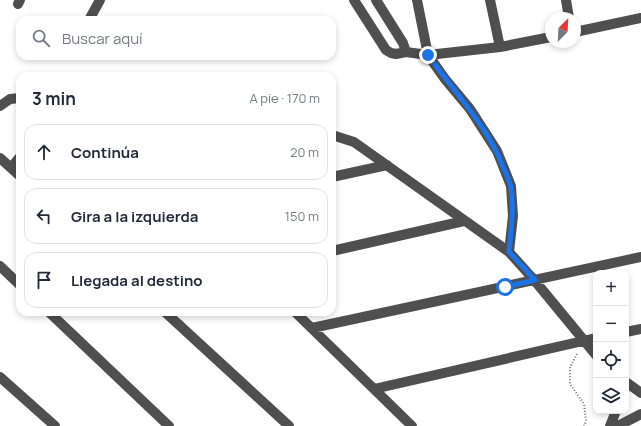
<!DOCTYPE html>
<html lang="es">
<head>
<meta charset="utf-8">
<style>
	:root { --surface:#fff; --page:#f2f2f3; --text:#1f2937; --muted:#747a83; --line:#e0e1e3 }
	body { margin:0; font-family:Manrope,sans-serif; background:var(--page); color:var(--text) }
	.controls { position:absolute; right:12px; bottom:12px; display:grid; overflow:hidden; border-radius:8px; box-shadow:0 2px 6px #0003 }
	.controls button { width:36px; height:36px; display:grid; place-items:center; padding:0; border:0; border-bottom:1px solid var(--line); background:var(--surface); color:var(--text); font:20px sans-serif }
	.compass { position:absolute; left:545px; top:12px; width:36px; height:36px; border-radius:50%; background:var(--surface); box-shadow:0 2px 6px #0003; rotate:24deg }
	.stop { position:absolute; width:12px; height:12px; margin:-9px; border:3px solid #1a73e8; border-radius:50%; background:#fff }
	.stop.end { background:#1a73e8; border-color:#fff; box-shadow:0 1px 4px #0008 }
	.list { margin:0; padding:0; list-style:none }
	h2 { display:flex; justify-content:space-between; align-items:center; height:52px; margin:0; padding:0 16px; font-size:17px }
	h2 small { font-size:13px; font-weight:400; color:var(--muted) }
	.list li { display:grid; grid-template-columns:26px 1fr auto; gap:12px; align-items:center; box-sizing:border-box; height:56px; margin:0 8px 8px; padding:0 8px; border:1px solid var(--line); border-radius:12px }
	.list b { display:block; font-size:15px; white-space:nowrap }
	.list em { font-size:13px; font-style:normal; color:var(--muted) }
	.icon { flex:none; width:22px; height:22px; fill:none; stroke:currentColor; stroke-width:2; stroke-linecap:round; stroke-linejoin:round }
	.map { position:relative; flex:none; width:641px; height:426px; overflow:hidden }
	.search { position:absolute; background:var(--surface); box-shadow:0 2px 6px #0003; left:16px; top:16px; width:320px; height:44px; display:flex; align-items:center; gap:10px; box-sizing:border-box; padding:0 14px; border-radius:12px; color:var(--muted); font-size:15px }
	.panel { position:absolute; background:var(--surface); box-shadow:0 2px 6px #0003; left:16px; top:72px; width:320px; height:244px; border-radius:12px }
	.map>svg:first-child { display:block }
	.lines { fill:none; stroke-linecap:round; stroke-linejoin:round }
	.path { stroke:#717171; stroke-width:2; stroke-dasharray:1 2; stroke-linecap:butt }
	.minor { stroke:#4f4f4f; stroke-width:10 }
	.route { stroke:#1a73e8; stroke-width:5 }
</style>
</head>
<body>
<div class="map">
<svg width="641" height="426" viewBox="0 0 641 426">
	<rect width="100%" height="100%" fill="#fff"/>
	<g class="lines">
		<path class="path" d="M 577,354 L 570,367 L 570,384 L 584,404 L 586,421 L 584,426"/>
		<path class="minor" d="M 354,0 L 386,50 L 391,53 L 396,54 L 406,52 L 428,55 L 500,47 L 551,37
			M 376,0 L 403,43 L 406,52
			M 417,0 L 428,55 L 445,79 L 470,109 L 497,151 L 511,186 L 513,216 L 509,252
			M 490,0 L 500,47
			M 566,0 L 569,18
			M 18,4 L 20,0
			M 89,20 L 100,0
			M 575,32 L 641,18
			M 0,106 L 10,99 L 20,98
			M 332,135 L 354,142 L 509,252 L 535,281 L 596,355
			M 0,158 L 20,176
			M 11,168 L 20,157
			M 332,177 L 387,165
			M 332,251 L 464,221
			M 0,266 L 20,285
			M 49,312 L 169,426
			M 165,312 L 289,426
			M 295,312 L 412,426
			M 312,328 L 641,257
			M 626,332 L 641,329
			M 0,377 L 55,426
			M 626,382 L 641,393
			M 374,389 L 596,338
			M 610,426 L 616,411
			M 618,426 L 641,414"/>
	</g>
	<g class="lines">
		<path class="route" d="M 428,55 C 454,92 487,125 503,167 C 506,174 510,181 511,188 C 514,209 511,230 509,252 L 535,280 L 505,287"/>
	</g>
</svg>
<div class="controls">
<button>+</button>
<button>−</button>
<button><svg class="icon" aria-label="locate" viewBox="0 0 24 24"><circle cx="12" cy="12" r="6"/><path d="M12 2v4M12 18v4M2 12h4M18 12h4"/></svg></button>
<button><svg class="icon" aria-label="layers" viewBox="0 0 24 24"><path d="M12 4l9 5-9 5-9-5zM3 14l9 5 9-5"/></svg></button>
</div>
<svg class="compass" viewBox="-18 -18 36 36"><path d="M0-13l5 13h-10z" fill="#e53935"/><path d="M0 13l5-13h-10z" fill="#747a83"/></svg>
<div class="stop" style="left:505px;top:287px"></div>
<div class="stop end" style="left:428px;top:55px"></div>
<div class="search"><svg class="icon" aria-label="search" viewBox="0 0 24 24"><circle cx="10" cy="10" r="6"/><path d="M15 15l6 6"/></svg>Buscar aquí</div>
<section class="panel">
<h2>3 min<small>A pie · 170 m</small></h2>
<ul class="list">
<li><svg class="icon" aria-label="ahead" viewBox="0 0 24 24"><path d="M12 20V5M6 11l6-6 6 6"/></svg><div><b>Continúa</b></div><em>20 m</em></li>
<li><svg class="icon" aria-label="left" viewBox="0 0 24 24"><path d="M17 20v-9H6M10 6l-5 5 5 5"/></svg><div><b>Gira a la izquierda</b></div><em>150 m</em></li>
<li><svg class="icon" aria-label="arrive" viewBox="0 0 24 24"><path d="M6 21V4h12l-3 4 3 4H6"/></svg><div><b>Llegada al destino</b></div></li>
</ul>
</section>
</div>
</body>
</html>
